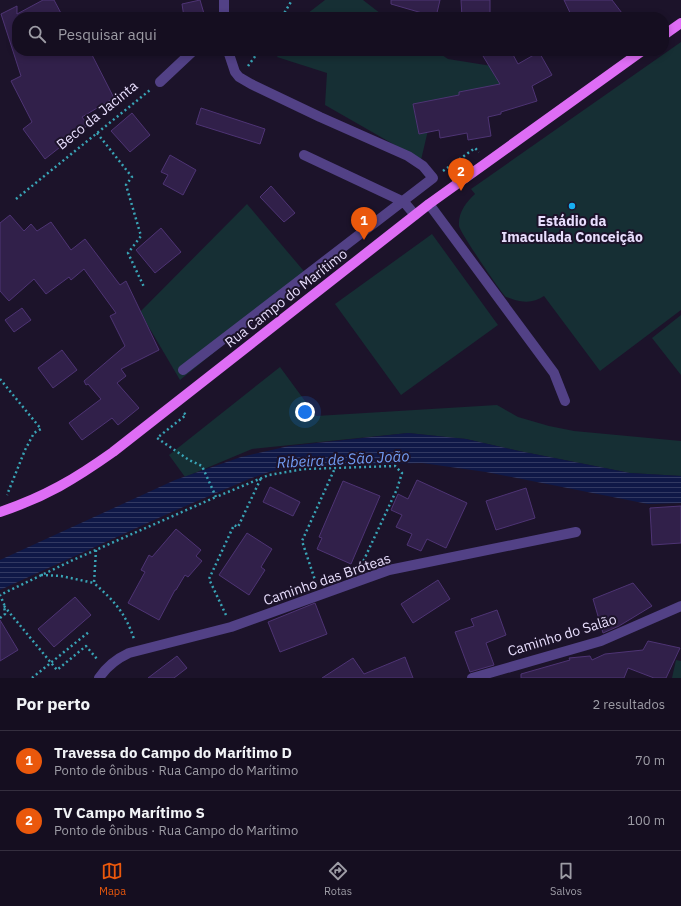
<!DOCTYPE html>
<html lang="pt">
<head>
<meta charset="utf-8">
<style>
	:root { --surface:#150e20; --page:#1e1729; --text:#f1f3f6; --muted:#9d9ca5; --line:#342e3e; --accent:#ea580c }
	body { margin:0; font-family:"IBM Plex Sans",sans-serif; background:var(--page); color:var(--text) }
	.you { position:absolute; left:305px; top:412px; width:14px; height:14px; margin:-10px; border:3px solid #fff; border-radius:50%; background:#1a73e8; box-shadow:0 0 0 6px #1a73e833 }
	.badge { display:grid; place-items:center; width:26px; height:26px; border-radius:50%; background:var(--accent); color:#fff; font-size:13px; font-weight:700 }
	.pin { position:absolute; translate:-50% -33px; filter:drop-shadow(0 1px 2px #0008) }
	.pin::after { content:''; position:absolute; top:21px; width:14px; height:12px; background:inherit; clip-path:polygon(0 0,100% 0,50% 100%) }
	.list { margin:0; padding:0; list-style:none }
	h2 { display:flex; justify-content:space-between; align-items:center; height:52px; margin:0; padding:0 16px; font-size:17px }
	h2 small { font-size:13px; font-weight:400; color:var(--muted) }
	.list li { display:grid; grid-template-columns:26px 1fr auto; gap:12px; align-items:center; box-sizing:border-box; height:60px; padding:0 16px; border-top:1px solid var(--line) }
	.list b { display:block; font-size:15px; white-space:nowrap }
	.list p { margin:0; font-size:13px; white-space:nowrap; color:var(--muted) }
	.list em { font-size:13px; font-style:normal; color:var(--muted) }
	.icon { flex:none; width:22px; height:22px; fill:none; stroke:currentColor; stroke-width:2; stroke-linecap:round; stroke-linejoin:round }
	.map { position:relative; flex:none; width:681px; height:678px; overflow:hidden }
	.search { position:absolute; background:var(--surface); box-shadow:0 2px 6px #0003; left:12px; right:12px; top:12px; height:44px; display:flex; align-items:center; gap:10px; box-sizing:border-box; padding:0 14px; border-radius:16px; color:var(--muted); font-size:15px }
	.sheet { height:172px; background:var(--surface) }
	nav { display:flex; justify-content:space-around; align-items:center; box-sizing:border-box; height:56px; border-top:1px solid var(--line); background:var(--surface); font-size:11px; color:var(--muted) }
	nav a { display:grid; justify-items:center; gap:2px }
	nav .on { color:var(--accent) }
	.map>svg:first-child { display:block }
	.green { fill:#162f34 }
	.water { fill:url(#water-rules) }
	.building { fill:#31204a; stroke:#4e3474 }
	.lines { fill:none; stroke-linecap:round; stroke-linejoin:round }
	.path { stroke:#39a4b6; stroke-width:2.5; stroke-dasharray:2 3; stroke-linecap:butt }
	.minor { stroke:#524186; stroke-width:10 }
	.major { stroke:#de6df5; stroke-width:10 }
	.poi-dot { fill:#17aef0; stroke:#1c132a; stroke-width:1.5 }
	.labels { text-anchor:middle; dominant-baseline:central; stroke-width:4; stroke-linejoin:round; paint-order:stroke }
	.street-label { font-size:14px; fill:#e8defd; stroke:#1c132a }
	.poi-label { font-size:14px; font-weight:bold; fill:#e8defd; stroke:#1c132a }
	.water-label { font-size:15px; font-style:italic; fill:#739ef6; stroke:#1c132a }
</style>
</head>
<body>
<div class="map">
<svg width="681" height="678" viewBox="0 0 681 678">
	<defs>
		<pattern id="water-rules" width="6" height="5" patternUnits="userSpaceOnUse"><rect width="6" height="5" fill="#0f1847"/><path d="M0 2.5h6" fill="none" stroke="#323962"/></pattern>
	</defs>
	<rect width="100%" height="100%" fill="#1c132a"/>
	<path class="green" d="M 325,0 L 363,0 L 385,17 L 303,17 Z
		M 681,42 L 681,310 L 600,371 L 544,296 C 534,303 524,303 512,299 C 512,299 507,297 506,297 C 501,293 460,232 459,226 C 458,213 466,202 475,194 L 471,189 Z
		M 281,51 L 436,51 L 448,59 L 498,67 L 503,94 L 433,109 L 421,160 L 325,105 L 327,73 L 277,57 Z
		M 247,204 L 308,276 L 180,380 L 140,312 Z
		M 432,234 L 498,325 L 401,395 L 335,304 Z
		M 681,315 L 681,375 L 652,338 Z
		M 280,367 L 316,416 L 497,405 L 518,417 L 549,426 L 574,431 L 681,441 L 681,476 L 630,473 L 519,451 L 466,439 L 408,433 L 252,449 L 185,477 L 169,455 Z
		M 676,660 L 681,661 L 681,678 L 672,678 Z"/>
	<path class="water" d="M 408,433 L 466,439 L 519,451 L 630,473 L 681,476 L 681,503 L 648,504 L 486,472 L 422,463 L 306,466 L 272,471 L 249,479 L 174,511 L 0,590 L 0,560 L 175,480 L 241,457 L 289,446 Z"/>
	<path class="building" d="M 43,0 L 54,0 L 63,17 L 17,17 L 17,51 L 90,51 L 114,98 L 82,117 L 88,125 L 45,159 L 23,129 L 32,122 L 11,81 L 21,76 L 1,14 L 17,6 L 17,14 Z
		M 200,0 L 205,17 L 184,17 L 182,4 Z
		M 391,0 L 440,0 L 436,17 L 391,4 Z
		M 461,0 L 490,0 L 490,17 L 462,17 Z
		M 564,0 L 612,0 L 625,17 L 572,17 Z
		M 480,51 L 511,51 L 518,64 L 539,52 L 552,75 L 532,86 L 537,101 L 501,112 L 501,114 L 488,117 L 491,136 L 468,140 L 467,133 L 440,138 L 439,130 L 419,134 L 413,104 L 459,95 L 459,92 L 500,84 Z
		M 201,108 L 265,129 L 260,144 L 196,124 Z
		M 132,113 L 150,135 L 130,152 L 111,131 Z
		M 170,155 L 196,170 L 183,195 L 163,184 L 168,175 L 161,172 Z
		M 271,186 L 295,213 L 284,222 L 260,197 Z
		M 10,215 L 24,231 L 31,224 L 37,231 L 51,222 L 71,250 L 85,239 L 120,285 L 126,281 L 159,350 L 121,369 L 126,376 L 117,383 L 139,408 L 118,425 L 112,418 L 82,440 L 69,423 L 101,399 L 88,384 L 86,385 L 84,381 L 125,346 L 110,316 L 116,313 L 84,269 L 71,280 L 69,277 L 46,294 L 34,279 L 9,301 L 0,291 L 0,223 Z
		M 161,228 L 181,252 L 155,273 L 136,250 Z
		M 22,308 L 31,320 L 14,332 L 5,320 Z
		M 62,350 L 77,370 L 53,388 L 38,368 Z
		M 417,480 L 467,503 L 446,548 L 427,539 L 421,551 L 407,545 L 412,534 L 396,527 L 402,515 L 391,510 L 398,494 L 408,499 Z
		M 343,481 L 380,496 L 351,564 L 317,549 L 322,538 L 319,537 Z
		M 270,487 L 300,502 L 293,516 L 263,502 Z
		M 526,488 L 535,518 L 496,530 L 486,501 Z
		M 681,506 L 681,543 L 652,545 L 650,508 Z
		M 176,529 L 201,550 L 196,556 L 202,561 L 188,577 L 185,575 L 176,590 L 175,590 L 159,620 L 128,603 L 145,572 L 141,570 L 149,555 L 152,557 Z
		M 247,533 L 272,549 L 261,567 L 265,570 L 249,595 L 219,575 Z
		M 438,580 L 450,599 L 413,623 L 401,604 Z
		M 633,583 L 652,606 L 619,626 L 603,633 L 593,599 Z
		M 75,597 L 91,615 L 54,647 L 38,629 Z
		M 315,603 L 327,634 L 280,652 L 268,622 Z
		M 497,610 L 506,635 L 486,643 L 494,665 L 470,672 L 455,632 L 474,626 L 471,619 Z
		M 0,620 L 18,650 L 0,661 Z
		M 648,641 L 680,648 L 666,678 L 654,678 L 628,668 L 624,678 L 521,678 L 521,674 L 570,660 L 569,658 L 590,656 L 592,660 L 605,654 L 643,650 Z
		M 177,656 L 187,668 L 174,678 L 148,678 Z
		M 405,657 L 413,678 L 322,678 L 353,658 L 364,674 Z"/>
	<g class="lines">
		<path class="path" d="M 282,17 L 292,0
			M 248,66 L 259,51
			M 97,133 L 132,177 L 126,185 L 141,236 L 128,253 L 144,287
			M 443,171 L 475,148 L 479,152
			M 16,199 L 150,90
			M 0,379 L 41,429 L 34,433 L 25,450 L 7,495
			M 184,413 L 186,415 L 157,438 L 189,460 L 202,466 L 216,497 L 269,475 L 304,469 L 395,466 L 402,473 L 397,489 L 362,564
			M 96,550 L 94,583 C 114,601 125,612 134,639
			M 41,575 L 61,576 L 94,583
			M 316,583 L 302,541 L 335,468
			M 4,606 L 57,670 L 86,646 L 97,659
			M 226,615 L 209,579 L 234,525 L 238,527 L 261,478
			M 0,618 L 5,614 L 4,604 L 0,595 L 73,560 L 216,497
			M 32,678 L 90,631"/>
		<path class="minor" d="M 224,17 L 224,0
			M 160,82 L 193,51
			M 304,155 L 404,202 L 415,215
			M 429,204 L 554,373 L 565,401
			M 183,370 L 433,178 L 423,166 L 408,156 L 320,117 L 251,84 L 239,77 L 235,72 L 228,51
			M 99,678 C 107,666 116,659 129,653 L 231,627 L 389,570 L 576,532
			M 472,678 L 601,641 L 681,606"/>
		<path class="major" d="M 664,35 L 681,23
			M 0,512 C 45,497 75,479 113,452 L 429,204 L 642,51"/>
	</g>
	<circle class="poi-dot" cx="572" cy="206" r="4"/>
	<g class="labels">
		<g class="street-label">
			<text transform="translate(97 115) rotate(-39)">Beco da Jacinta</text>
			<text transform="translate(286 298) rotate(-38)">Rua Campo do Marítimo</text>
			<text transform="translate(327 579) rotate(-19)">Caminho das Bróteas</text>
			<text transform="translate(562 635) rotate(-17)">Caminho do Salão</text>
		</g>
		<g class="poi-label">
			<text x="572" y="221">Estádio da<tspan x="572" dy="16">Imaculada Conceição</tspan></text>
		</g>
		<g class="water-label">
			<text transform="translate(343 459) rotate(-3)">Ribeira de São João</text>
		</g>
	</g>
</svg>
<div class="you"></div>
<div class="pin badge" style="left:364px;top:240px">1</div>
<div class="pin badge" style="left:461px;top:191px">2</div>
<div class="search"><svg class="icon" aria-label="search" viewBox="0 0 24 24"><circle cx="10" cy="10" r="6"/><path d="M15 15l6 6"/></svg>Pesquisar aqui</div>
</div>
<section class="sheet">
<h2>Por perto<small>2 resultados</small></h2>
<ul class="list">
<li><span class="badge">1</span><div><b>Travessa do Campo do Marítimo D</b><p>Ponto de ônibus · Rua Campo do Marítimo</p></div><em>70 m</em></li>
<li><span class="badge">2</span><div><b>TV Campo Marítimo S</b><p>Ponto de ônibus · Rua Campo do Marítimo</p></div><em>100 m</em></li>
</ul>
</section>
<nav>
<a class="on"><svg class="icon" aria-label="map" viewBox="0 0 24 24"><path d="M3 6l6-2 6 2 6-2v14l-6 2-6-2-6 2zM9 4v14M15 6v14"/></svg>Mapa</a>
<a><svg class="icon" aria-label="directions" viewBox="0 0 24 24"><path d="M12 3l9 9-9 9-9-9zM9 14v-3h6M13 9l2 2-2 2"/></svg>Rotas</a>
<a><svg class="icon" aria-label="saved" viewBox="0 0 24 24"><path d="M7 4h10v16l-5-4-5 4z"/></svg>Salvos</a>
</nav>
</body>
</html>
